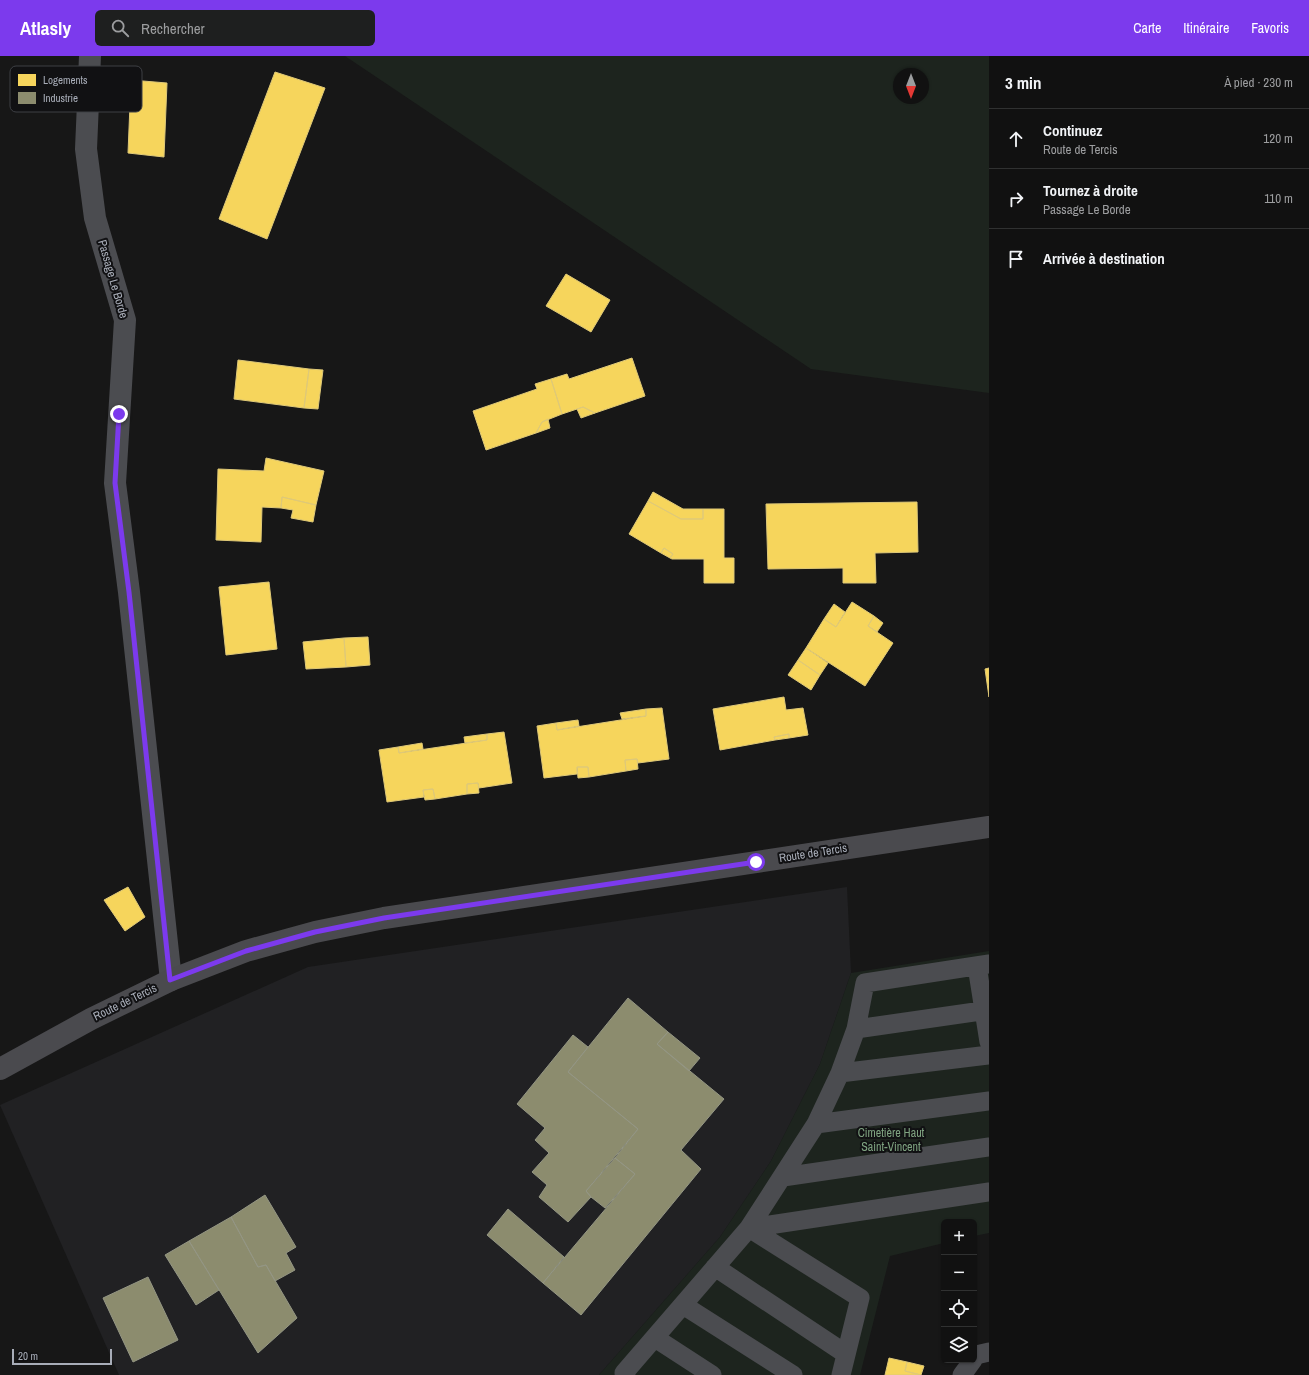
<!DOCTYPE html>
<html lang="fr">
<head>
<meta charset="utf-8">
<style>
	:root { --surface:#111; --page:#1e1f1f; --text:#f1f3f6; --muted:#9c9d9f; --line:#303131; --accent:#7c3aed }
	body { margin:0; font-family:"Archivo Narrow",sans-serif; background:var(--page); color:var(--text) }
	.controls { position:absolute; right:12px; bottom:12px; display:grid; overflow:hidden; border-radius:6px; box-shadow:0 1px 3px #0004 }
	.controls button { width:36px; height:36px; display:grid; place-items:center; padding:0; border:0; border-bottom:1px solid var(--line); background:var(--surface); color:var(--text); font:20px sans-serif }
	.compass { position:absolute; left:893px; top:12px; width:36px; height:36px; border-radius:50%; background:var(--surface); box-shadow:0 1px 3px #0004; rotate:180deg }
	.scale { position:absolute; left:12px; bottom:10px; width:100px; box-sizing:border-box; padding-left:4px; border:2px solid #a8adb8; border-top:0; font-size:11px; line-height:14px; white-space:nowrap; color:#a8adb8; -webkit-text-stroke:3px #111113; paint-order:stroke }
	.stop { position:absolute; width:12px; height:12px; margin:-9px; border:3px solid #7c3aed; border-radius:50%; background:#fff }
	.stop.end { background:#7c3aed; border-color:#fff; box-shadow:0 1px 4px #0008 }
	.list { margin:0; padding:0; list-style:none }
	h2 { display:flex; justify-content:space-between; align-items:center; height:52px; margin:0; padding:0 16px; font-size:17px }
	h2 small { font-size:13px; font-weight:400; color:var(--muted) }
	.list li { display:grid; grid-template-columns:26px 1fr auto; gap:12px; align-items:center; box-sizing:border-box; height:60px; padding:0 16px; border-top:1px solid var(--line) }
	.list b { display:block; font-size:15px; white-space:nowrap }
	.list p { margin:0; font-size:13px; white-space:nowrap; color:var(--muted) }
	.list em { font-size:13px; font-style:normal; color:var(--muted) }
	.icon { flex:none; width:22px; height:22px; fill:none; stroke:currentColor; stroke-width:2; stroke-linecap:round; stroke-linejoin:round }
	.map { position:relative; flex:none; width:989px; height:1319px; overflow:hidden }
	header { display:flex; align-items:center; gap:24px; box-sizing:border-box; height:56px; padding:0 20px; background:var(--accent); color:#fff }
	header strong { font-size:19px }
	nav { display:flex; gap:22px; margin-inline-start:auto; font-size:14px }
	.search { width:280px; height:36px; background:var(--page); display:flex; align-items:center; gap:10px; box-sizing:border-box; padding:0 14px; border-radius:6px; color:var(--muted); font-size:15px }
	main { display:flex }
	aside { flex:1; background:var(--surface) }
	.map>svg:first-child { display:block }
	.built { fill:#212123 }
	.green { fill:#1d241e; fill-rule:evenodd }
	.homes { fill:#f6d55c; stroke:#dfc978 }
	.industry { fill:#8c8c6e; stroke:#949684 }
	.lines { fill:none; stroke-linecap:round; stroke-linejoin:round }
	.service { stroke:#4b4c50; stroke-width:19 }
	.minor { stroke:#4b4c50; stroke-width:22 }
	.secondary { stroke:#4a4a4e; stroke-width:22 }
	.route { stroke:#7c3aed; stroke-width:5 }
	.labels { text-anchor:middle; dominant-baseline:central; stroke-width:4; stroke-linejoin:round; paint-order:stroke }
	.street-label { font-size:12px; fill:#a8adb8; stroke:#111113 }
	.park-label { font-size:12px; fill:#7fa381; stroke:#111113 }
	.key { fill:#111113; stroke:#3e4045; stroke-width:1 }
	.key-label { font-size:11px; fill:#a8adb8 }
</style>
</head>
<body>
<header>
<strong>Atlasly</strong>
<div class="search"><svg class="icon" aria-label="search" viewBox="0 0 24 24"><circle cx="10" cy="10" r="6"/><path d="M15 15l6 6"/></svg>Rechercher</div>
<nav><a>Carte</a><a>Itinéraire</a><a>Favoris</a></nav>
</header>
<main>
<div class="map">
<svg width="989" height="1319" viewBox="0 0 989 1319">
	<rect width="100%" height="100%" fill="#171717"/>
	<path class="built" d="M 847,831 L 851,917 L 820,1008 L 771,1105 L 720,1181 L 599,1319 L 119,1319 L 0,1049 L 308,911 Z"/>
	<path class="green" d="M 345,0 L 989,0 L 989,337 L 811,313 ZM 899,18 L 923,18 L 923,42 L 899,42 Z
		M 989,895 L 989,1177 L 974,1180 L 974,1166 L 944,1166 L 944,1187 L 890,1200 L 860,1319 L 599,1319 L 720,1181 L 771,1105 L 820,1008 L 851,917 Z"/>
	<path class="homes" d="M 275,16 L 325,32 L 267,183 L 219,163 Z
		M 131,24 L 167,27 L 164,101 L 128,97 Z
		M 566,218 L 610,244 L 591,276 L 546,250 Z
		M 632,302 L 645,340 L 595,357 L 583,351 L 562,358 L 551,323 L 567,318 L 569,323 Z
		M 238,304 L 309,313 L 304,352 L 234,343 Z
		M 309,313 L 323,314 L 318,353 L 304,352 Z
		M 551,323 L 562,358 L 542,366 L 536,377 L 486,394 L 473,355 L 537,333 L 535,328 Z
		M 583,351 L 595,357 L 581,362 L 577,353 Z
		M 548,363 L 550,372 L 536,377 L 542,366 Z
		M 266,402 L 324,415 L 316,449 L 282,441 L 281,452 L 262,451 L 261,486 L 216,484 L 218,413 L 264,415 Z
		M 653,436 L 683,453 L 703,453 L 703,463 L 681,463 L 648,445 Z
		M 282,441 L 316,449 L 313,466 L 291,462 L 293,454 L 281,452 Z
		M 648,445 L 681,463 L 703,463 L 703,453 L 724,453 L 724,502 L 734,502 L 734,527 L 704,527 L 704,503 L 672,503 L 670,502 L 673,498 L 664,492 L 661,497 L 629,478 Z
		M 917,446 L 918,496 L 875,497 L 876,527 L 843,527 L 843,512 L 768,513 L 766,448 Z
		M 664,492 L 673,498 L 670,502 L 661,497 Z
		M 269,526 L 277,593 L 226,599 L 219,531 Z
		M 852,546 L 874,560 L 868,570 L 893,587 L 865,630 L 806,592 L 824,563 L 836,571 Z
		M 834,548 L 845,556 L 836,571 L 824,563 Z
		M 874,560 L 883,567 L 877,576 L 868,570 Z
		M 368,581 L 370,609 L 346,611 L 344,582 Z
		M 344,582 L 346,611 L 306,613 L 303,586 Z
		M 806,592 L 828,607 L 820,619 L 798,604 Z
		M 798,604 L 820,619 L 811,634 L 788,619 Z
		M 989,612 L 989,641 L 985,613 Z
		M 784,641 L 786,654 L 803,652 L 808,679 L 789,682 L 789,678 L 774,681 L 775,684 L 720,694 L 713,653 Z
		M 662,652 L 669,703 L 638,707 L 637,703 L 625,704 L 626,715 L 589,721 L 588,711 L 577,711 L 577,718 L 544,722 L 537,670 L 556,667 L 557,674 L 646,660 L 646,653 Z
		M 646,653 L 646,660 L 622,663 L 620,657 Z
		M 578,664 L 579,670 L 557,674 L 556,667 Z
		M 504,676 L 512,727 L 479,732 L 478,727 L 467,728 L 467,738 L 435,743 L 433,733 L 423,734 L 424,741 L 387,746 L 379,694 L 398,691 L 399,697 L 487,684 L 487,678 Z
		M 487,678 L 487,684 L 465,687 L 464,681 Z
		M 789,678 L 789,682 L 775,684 L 774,681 Z
		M 422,687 L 423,693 L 399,697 L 398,691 Z
		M 637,703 L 638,713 L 626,715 L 625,704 Z
		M 577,711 L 588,711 L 589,721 L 578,722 Z
		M 478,727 L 479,737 L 467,738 L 467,728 Z
		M 433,733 L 435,743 L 425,744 L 423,734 Z
		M 128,831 L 145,861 L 125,875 L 104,844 Z
		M 889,1302 L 907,1306 L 905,1315 L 921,1319 L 885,1319 Z
		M 907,1306 L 924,1310 L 921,1319 L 905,1315 Z"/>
	<path class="industry" d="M 628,942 L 668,976 L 657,988 L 724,1043 L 681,1094 L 701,1113 L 581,1259 L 543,1227 L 635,1118 L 615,1102 L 638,1073 L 568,1016 Z
		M 668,976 L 700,1002 L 689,1015 L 657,988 Z
		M 573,979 L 588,991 L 568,1016 L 638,1073 L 586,1135 L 591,1141 L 568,1166 L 539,1141 L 547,1129 L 532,1116 L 549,1097 L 535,1084 L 545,1072 L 517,1048 Z
		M 615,1102 L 635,1118 L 605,1152 L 591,1141 L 586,1135 Z
		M 265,1139 L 296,1191 L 286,1197 L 295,1214 L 275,1225 L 266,1209 L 258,1211 L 231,1161 Z
		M 508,1153 L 564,1201 L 543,1227 L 487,1179 Z
		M 231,1161 L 258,1211 L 266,1209 L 297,1262 L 258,1297 L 189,1185 Z
		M 189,1185 L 219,1234 L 196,1249 L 165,1199 Z
		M 148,1221 L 178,1284 L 133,1306 L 103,1242 Z"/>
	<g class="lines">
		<path class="service" d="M 977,910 L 989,986
			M 856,973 L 989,954
			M 840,1017 L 989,999
			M 816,1068 L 989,1045
			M 783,1121 L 989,1091
			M 749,1172 L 989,1136
			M 749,1172 L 860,1242 L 841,1319
			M 715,1211 L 846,1298
			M 683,1249 L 793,1319
			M 655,1282 L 712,1319
			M 974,1302 L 976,1299 L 989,1296
			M 626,1319 L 624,1317 L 749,1172 L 816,1068 L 840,1017 L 856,973 L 865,927 L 989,908
			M 962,1319 L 973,1304"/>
		<path class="minor" d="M 90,0 L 86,93 L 95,162 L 125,264 L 115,427 L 129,536 L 171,924"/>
		<path class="secondary" d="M 0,1013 L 91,963 L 171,924 L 246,895 L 315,876 L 384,862 L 989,771"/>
	</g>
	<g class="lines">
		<path class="route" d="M 119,358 L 115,427 L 129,536 L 170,924 L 246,895 L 315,876 L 384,862 L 756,806"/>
	</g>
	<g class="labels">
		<g class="street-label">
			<text transform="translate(113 223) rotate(74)">Passage Le Borde</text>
			<text transform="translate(813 797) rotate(-9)">Route de Tercis</text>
			<text transform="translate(125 946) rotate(-26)">Route de Tercis</text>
		</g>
		<g class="park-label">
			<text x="891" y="1077">Cimetière Haut<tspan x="891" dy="14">Saint-Vincent</tspan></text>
		</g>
	</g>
	<rect x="10" y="10" width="132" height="46" rx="6" class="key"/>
	<rect x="18" y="18" width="18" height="12" fill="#f6d55c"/>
	<rect x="18" y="36" width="18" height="12" fill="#8c8c6e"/>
	<g class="key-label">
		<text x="43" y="28">Logements</text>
		<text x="43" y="46">Industrie</text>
	</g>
</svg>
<div class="controls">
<button>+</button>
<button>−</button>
<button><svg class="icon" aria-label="locate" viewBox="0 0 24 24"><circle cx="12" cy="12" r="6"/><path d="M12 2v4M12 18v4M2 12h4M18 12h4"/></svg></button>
<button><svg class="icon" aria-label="layers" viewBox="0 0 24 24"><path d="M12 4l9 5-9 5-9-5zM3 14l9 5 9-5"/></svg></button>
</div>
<svg class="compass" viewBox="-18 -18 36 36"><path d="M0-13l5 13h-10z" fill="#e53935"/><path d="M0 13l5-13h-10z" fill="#9c9d9f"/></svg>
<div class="scale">20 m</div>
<div class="stop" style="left:756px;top:806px"></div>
<div class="stop end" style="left:119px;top:358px"></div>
</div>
<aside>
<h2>3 min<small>À pied · 230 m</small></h2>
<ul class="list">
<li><svg class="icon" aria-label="ahead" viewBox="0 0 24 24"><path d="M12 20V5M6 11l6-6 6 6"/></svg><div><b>Continuez</b><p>Route de Tercis</p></div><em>120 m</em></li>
<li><svg class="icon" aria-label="right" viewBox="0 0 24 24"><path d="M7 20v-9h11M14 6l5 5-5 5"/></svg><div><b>Tournez à droite</b><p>Passage Le Borde</p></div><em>110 m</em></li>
<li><svg class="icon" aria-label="arrive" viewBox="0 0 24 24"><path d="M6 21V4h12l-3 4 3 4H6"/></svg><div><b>Arrivée à destination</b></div></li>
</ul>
</aside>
</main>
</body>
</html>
